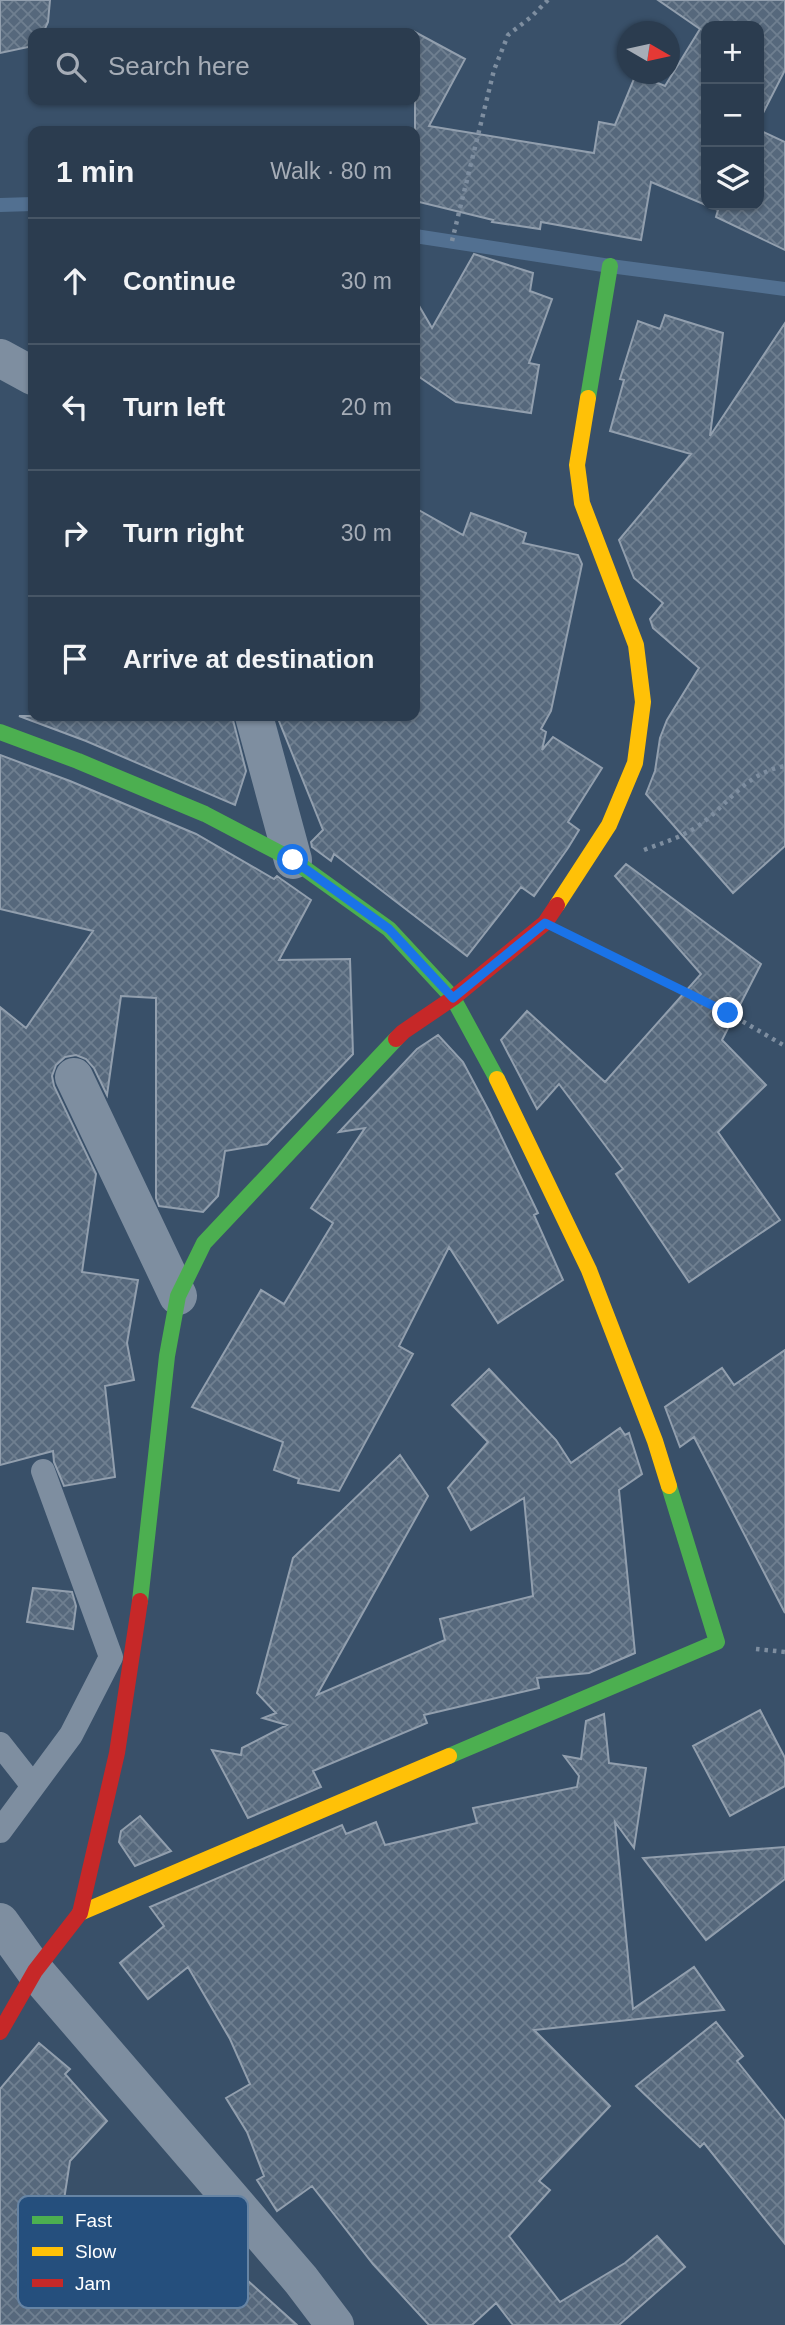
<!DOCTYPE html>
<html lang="en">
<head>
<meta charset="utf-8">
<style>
	:root { --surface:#2b3c4f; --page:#334356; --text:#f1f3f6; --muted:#a6adb7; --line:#475666 }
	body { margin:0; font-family:Helvetica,sans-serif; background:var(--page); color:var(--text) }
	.controls { position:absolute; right:21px; top:21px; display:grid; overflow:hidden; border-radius:14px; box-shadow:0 2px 5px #0004 }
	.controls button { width:63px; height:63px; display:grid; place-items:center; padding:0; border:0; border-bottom:2px solid var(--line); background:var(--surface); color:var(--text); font:35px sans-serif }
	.compass { position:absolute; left:617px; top:21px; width:63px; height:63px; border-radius:50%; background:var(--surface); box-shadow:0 2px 5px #0004; rotate:99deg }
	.stop { position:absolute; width:21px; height:21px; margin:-16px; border:5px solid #1a73e8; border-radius:50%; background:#fff }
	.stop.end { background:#1a73e8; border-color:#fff; box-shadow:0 2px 7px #0008 }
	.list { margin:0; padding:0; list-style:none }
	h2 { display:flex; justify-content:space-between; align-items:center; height:91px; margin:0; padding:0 28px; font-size:30px }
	h2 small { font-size:23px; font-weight:400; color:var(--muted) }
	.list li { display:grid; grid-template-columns:46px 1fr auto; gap:21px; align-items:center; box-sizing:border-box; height:126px; padding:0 28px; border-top:2px solid var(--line) }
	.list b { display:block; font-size:26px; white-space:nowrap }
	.list em { font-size:23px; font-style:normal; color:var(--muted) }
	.icon { flex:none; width:38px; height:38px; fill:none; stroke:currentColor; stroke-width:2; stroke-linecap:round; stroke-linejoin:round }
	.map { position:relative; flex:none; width:785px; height:2325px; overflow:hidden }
	.search { position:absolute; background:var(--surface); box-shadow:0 2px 5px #0004; left:28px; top:28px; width:392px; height:77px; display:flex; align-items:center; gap:18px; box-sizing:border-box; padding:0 24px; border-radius:14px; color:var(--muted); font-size:26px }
	.panel { position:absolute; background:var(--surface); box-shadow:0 2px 5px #0004; left:28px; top:126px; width:392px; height:595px; border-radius:14px }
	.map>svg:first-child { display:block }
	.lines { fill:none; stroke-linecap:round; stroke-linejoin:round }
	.stream { stroke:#527091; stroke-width:14 }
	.building { fill:url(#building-cross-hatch); stroke:#929fae; stroke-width:2 }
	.path { stroke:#7e8ea0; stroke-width:4.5; stroke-dasharray:3.5 5; stroke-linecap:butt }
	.lane { stroke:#7e8ea0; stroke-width:24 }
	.street { stroke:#7e8ea0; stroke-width:38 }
	.fast { stroke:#4caf50; stroke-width:16 }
	.slow { stroke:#ffc107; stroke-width:16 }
	.jam { stroke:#c62828; stroke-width:16 }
	.route { stroke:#1a73e8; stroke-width:9 }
	.key { fill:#254f7d; stroke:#6684a4; stroke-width:2 }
	.key-label { font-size:19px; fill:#fff }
</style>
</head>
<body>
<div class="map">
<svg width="785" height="2325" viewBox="0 0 785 2325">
	<defs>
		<pattern id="building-cross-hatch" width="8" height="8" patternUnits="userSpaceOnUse" patternTransform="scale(1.75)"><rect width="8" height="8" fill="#56687c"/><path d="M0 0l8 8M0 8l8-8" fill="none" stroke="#6f7f90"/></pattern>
	</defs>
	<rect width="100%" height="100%" fill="#395069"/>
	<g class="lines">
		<path class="stream" d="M 0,205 L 33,204
			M 415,236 L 610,266 L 785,289"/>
	</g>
	<path class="building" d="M 0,0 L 50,0 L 48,22 L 43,33 L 33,33 L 33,46 L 0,53 Z
		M 658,0 L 785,0 L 785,70 L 759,121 L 759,26 L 706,26 L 706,205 L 759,205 L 759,130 L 785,142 L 785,250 L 716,217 L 718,210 L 651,182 L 641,240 L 541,222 L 540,229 L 492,222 L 493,220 L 415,201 L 415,32 L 465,59 L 429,126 L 594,153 L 599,122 L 615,125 L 636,74 L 665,86 L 700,29 Z
		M 474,254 L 533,273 L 530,291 L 552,299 L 529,363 L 539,365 L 531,413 L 456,402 L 415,374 L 415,299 L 432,328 Z
		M 665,315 L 723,333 L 710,436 L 785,323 L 785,846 L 733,893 L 646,794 L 655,771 L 660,738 L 667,720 L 699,668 L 653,628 L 650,619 L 663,603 L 634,578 L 619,540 L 691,454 L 610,431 L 624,380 L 620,379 L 638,321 L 660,329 Z
		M 415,508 L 463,535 L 471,513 L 526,533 L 523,543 L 578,555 L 582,564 L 551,711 L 541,729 L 546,732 L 542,750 L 553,737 L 602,768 L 568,822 L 579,830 L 568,848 L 534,896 L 521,887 L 467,956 L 334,854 L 331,861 L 312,847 L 311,842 L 323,830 L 277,716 L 415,716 Z
		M 19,716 L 219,716 L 233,720 L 246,771 L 235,805 L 86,741 Z
		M 0,755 L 70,781 L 196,834 L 274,879 L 277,876 L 281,879 L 311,900 L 279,960 L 350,959 L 353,1054 L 267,1144 L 225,1151 L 218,1196 L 203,1212 L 159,1206 L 156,1198 L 156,998 L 121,996 L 107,1095 L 94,1068 L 86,1059 L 76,1055 L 65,1057 L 56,1065 L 52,1076 L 54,1086 L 96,1174 L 82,1272 L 138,1280 L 127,1343 L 134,1380 L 105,1386 L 115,1477 L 64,1486 L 54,1462 L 53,1451 L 0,1465 L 0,1007 L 26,1028 L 93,931 L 0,909 Z
		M 626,864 L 761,964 L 722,1040 L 766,1085 L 718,1132 L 780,1220 L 689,1282 L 616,1174 L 623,1169 L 559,1084 L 537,1109 L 501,1040 L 527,1011 L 605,1082 L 701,974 L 615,876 Z
		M 438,1035 L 463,1062 L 489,1111 L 538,1213 L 534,1215 L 563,1280 L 498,1323 L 449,1247 L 399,1346 L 413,1354 L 339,1491 L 298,1483 L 299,1479 L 274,1470 L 283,1442 L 192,1407 L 261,1290 L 284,1304 L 333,1223 L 311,1208 L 365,1128 L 339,1132 L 417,1049 Z
		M 785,1350 L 785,1613 L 694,1437 L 680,1447 L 665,1407 L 722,1368 L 734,1385 Z
		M 489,1369 L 556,1440 L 571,1463 L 620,1428 L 625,1435 L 629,1433 L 642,1474 L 619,1490 L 635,1653 L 589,1673 L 537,1678 L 539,1688 L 424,1715 L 427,1723 L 313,1771 L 321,1787 L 248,1818 L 212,1750 L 241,1755 L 242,1748 L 287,1725 L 263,1718 L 276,1713 L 257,1693 L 293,1558 L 400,1455 L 428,1496 L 317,1695 L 445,1640 L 440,1619 L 533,1596 L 524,1498 L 471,1530 L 448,1488 L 488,1442 L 452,1405 Z
		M 33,1588 L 72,1592 L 76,1606 L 73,1629 L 27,1622 Z
		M 760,1710 L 785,1758 L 785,1786 L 730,1816 L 693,1746 Z
		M 604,1714 L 609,1763 L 646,1768 L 634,1848 L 615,1822 L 633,2009 L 694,1967 L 724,2010 L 534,2030 L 610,2106 L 539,2181 L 550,2190 L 509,2236 L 560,2302 L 625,2263 L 657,2236 L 685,2267 L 619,2325 L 513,2325 L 496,2303 L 472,2325 L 429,2325 L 373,2264 L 312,2186 L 277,2211 L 257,2180 L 264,2176 L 247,2132 L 226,2098 L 250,2084 L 230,2039 L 188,1967 L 148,1999 L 120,1963 L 164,1926 L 150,1907 L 342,1825 L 346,1834 L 376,1822 L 385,1845 L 477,1823 L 473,1808 L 577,1787 L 579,1776 L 564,1756 L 581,1759 L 586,1721 Z
		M 140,1816 L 171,1851 L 135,1866 L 119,1842 L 121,1831 Z
		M 785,1847 L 785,1879 L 706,1940 L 643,1858 Z
		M 716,2022 L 743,2056 L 737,2061 L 785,2121 L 785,2244 L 704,2143 L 700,2147 L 636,2086 Z
		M 39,2043 L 70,2069 L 65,2074 L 107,2121 L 70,2161 L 61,2219 L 151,2226 L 177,2197 L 229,2245 L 217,2253 L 297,2325 L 0,2325 L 0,2089 Z"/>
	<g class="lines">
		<path class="path" d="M 452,241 L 494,70 L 508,35 L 531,17 L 548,0
			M 644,850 C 662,843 679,838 695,828 C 728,807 742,774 785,766
			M 583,942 L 728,1013 L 785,1046
			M 756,1649 L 785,1652"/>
		<path class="lane" d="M 0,1744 L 33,1786
			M 0,1831 L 71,1735 L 111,1657 L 43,1471"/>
		<path class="street" d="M 0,358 L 33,376
			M 254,716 L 293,860
			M 74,1077 L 178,1296
			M 0,1922 L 35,1971 L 301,2280 L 335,2325"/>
		<path class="fast" d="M 588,398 L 610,266
			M 0,732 L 78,761 L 205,814 L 293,860 L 389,929 L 453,998 L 497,1079
			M 140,1601 L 167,1356 L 178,1296 L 204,1243 L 396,1039
			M 449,1756 L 717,1642 L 669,1486"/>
		<path class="slow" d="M 557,905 L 609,825 L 635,763 L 643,702 L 636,645 L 582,503 L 577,465 L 588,398
			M 497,1079 L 589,1270 L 655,1441 L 669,1486
			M 80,1913 L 449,1756"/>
		<path class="jam" d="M 396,1039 L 403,1032 L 453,998 L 545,923 L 557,905
			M 0,2032 L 35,1971 L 80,1913 L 117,1753 L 140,1601"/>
	</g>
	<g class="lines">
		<path class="route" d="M 293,860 L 389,929 L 453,998 L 545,923 L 728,1013"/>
	</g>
	<rect x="18" y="2196" width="230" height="112" rx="10" class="key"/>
	<rect x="32" y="2216" width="31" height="8" fill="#4caf50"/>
	<rect x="32" y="2247" width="31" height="9" fill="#ffc107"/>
	<rect x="32" y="2279" width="31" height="8" fill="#c62828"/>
	<g class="key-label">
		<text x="75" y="2227">Fast</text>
		<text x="75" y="2258">Slow</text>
		<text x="75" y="2290">Jam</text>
	</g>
</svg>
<div class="controls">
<button>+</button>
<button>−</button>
<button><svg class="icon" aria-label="layers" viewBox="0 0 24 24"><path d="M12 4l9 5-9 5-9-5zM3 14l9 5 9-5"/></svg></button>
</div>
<svg class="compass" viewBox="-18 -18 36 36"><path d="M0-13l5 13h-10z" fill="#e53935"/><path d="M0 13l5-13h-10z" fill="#a6adb7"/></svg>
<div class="stop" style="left:293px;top:860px"></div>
<div class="stop end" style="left:728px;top:1013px"></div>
<div class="search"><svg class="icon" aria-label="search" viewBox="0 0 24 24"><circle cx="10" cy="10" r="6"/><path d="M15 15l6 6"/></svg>Search here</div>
<section class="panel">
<h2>1 min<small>Walk · 80 m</small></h2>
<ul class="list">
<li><svg class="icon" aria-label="ahead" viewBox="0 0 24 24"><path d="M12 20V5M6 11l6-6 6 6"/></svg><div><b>Continue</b></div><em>30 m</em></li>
<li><svg class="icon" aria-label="left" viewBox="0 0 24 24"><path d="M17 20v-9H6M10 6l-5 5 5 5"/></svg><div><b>Turn left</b></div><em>20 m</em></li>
<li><svg class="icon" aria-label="right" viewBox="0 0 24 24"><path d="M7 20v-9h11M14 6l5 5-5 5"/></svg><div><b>Turn right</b></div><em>30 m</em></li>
<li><svg class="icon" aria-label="arrive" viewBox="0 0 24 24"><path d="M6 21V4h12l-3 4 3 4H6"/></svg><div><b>Arrive at destination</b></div></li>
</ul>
</section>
</div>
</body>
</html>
